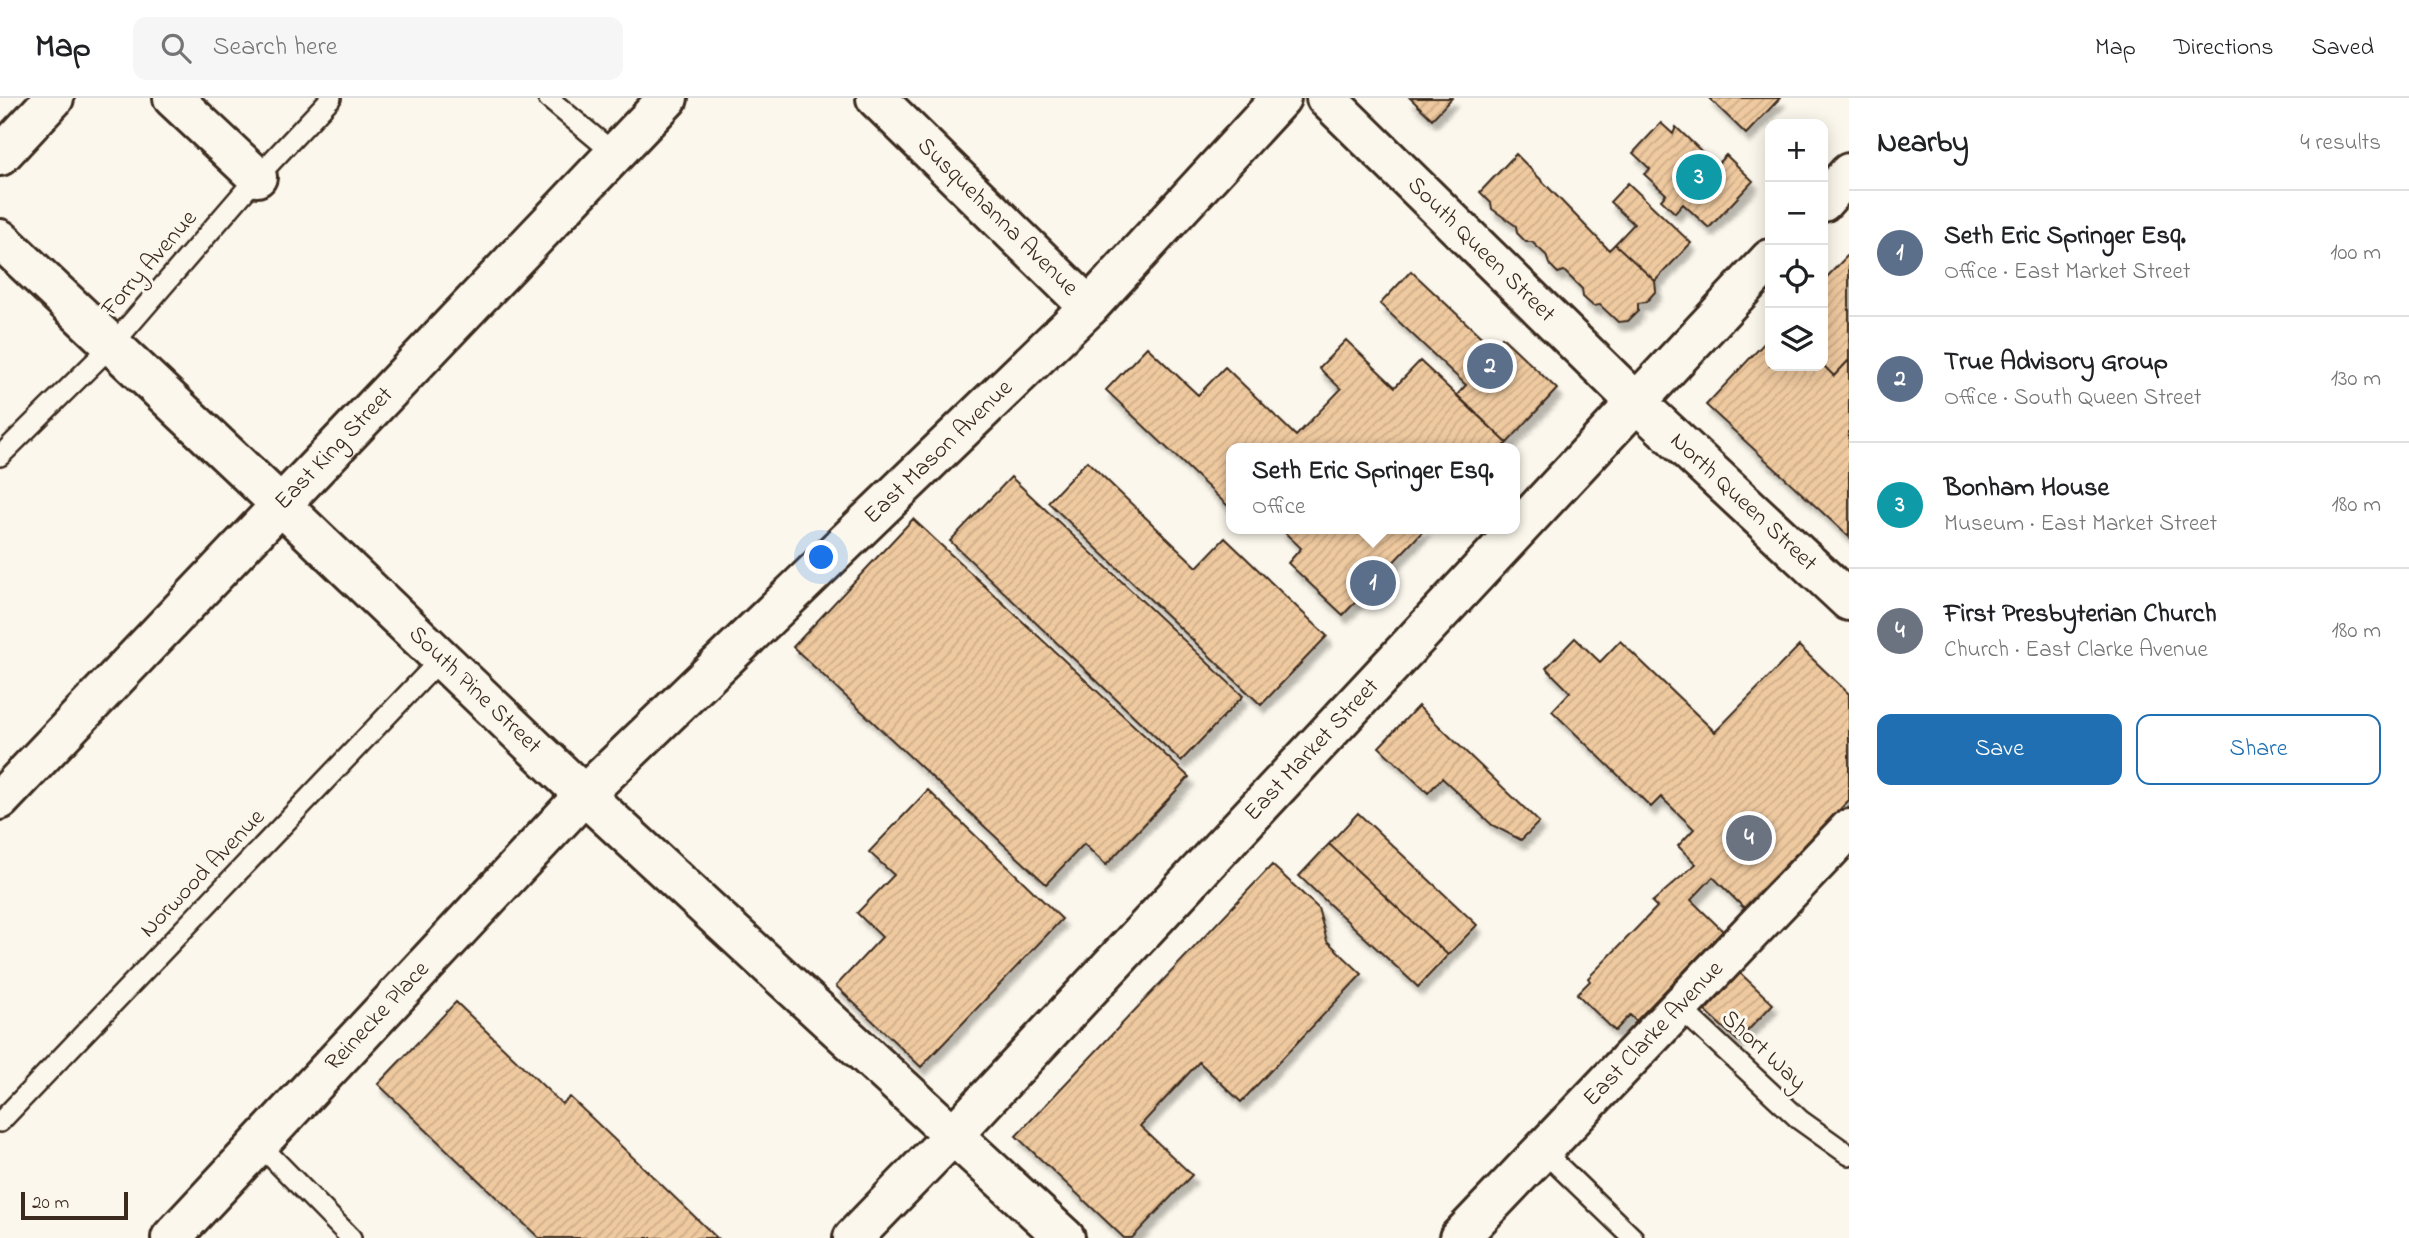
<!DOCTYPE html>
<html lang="en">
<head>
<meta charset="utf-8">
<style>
	:root { --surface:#fff; --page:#f6f6f6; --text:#202124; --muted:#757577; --line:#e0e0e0; --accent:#1f6fb2 }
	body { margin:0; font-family:"Indie Flower",sans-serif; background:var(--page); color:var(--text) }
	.controls { position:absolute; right:21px; top:21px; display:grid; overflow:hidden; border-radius:14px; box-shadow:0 4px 18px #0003 }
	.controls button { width:63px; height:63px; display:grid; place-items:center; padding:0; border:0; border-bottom:2px solid var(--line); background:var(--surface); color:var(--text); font:35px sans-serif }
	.scale { position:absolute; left:21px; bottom:18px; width:107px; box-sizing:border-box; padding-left:7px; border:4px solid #3b2a1e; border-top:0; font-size:19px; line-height:24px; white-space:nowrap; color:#3b2a1e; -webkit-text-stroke:5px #fbf7ec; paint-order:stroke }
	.you { position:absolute; left:822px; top:460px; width:24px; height:24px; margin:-18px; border:5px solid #fff; border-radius:50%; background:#1a73e8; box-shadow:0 0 0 10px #1a73e833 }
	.badge { display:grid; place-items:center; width:46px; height:46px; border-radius:50%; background:var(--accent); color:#fff; font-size:23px; font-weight:700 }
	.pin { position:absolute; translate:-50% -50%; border:4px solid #fff; box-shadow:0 2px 7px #0006 }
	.popup { position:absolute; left:1226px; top:345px; width:294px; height:91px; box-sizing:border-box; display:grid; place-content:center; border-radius:14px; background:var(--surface); filter:drop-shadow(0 2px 5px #0005); font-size:23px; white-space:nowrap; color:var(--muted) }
	.popup b { font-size:26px; color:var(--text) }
	.popup::after { content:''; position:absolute; left:50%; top:100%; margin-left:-14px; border:14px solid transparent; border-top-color:var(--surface) }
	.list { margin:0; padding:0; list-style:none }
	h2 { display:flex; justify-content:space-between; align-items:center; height:91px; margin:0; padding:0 28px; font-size:30px }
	h2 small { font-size:23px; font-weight:400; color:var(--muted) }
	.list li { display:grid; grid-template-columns:46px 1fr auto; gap:21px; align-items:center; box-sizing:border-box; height:126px; padding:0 28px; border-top:2px solid var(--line) }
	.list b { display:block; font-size:26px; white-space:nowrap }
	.list p { margin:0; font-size:23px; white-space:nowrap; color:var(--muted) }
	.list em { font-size:23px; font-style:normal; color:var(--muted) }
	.actions { display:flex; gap:14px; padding:21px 28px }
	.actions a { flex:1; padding:16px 0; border:2px solid var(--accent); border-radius:14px; text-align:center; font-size:24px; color:var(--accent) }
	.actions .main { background:var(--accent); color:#fff }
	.icon { flex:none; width:38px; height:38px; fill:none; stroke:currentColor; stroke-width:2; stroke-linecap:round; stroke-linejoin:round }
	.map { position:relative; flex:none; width:1849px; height:1140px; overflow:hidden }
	header { display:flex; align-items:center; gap:42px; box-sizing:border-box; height:98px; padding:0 35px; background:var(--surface); border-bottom:2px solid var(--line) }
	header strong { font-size:33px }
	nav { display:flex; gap:38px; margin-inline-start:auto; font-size:24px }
	.search { width:490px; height:63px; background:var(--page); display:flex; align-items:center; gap:18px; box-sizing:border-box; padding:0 24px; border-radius:14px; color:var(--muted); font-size:26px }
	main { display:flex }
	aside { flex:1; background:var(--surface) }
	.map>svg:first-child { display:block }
	.building { fill:url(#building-hatch); stroke:#3b2a1e; stroke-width:2; filter:url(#shadow) }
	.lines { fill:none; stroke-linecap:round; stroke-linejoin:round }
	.service-casing { stroke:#3b2a1e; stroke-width:24 }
	.minor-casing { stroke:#3b2a1e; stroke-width:44 }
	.tertiary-casing { stroke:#3b2a1e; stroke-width:44 }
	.primary-casing { stroke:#3b2a1e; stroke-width:44 }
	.service { stroke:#fbf7ec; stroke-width:19 }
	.minor { stroke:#fbf7ec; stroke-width:38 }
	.tertiary { stroke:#fbf7ec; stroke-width:38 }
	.primary { stroke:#fbf7ec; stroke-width:38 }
	.labels { text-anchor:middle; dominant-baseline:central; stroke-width:6; stroke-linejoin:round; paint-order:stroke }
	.street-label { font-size:24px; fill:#3b2a1e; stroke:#fbf7ec }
</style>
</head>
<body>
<header>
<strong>Map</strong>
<div class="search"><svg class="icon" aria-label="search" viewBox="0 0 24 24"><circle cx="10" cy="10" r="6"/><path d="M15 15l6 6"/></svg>Search here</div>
<nav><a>Map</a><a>Directions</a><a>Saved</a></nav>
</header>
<main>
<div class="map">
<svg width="1849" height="1140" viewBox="0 0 1849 1140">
	<defs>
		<pattern id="building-hatch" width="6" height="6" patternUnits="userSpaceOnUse" patternTransform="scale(1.75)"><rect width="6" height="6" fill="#efc99f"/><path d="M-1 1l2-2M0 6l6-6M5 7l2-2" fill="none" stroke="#cead88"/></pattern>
		<filter id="shadow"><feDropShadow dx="4.5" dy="8" stdDeviation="2" flood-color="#0004"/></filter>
	</defs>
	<rect width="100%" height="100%" fill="#fbf7ec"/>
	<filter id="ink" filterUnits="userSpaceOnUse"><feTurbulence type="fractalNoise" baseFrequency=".0143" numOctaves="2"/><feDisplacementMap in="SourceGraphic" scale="14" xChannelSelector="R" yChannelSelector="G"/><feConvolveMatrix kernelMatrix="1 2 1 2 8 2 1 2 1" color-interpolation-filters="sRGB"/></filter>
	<g filter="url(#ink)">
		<path class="building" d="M 1410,0 L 1452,0 L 1432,21 Z
			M 1709,0 L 1780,0 L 1746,36 Z
			M 1661,25 L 1673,36 L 1676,29 L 1716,67 L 1726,57 L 1753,83 L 1709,130 L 1683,106 L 1675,115 L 1661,102 L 1666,96 L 1644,76 L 1650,71 L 1633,55 Z
			M 1516,56 L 1609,152 L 1615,146 L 1655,183 L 1656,193 L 1646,204 L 1638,205 L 1638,213 L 1628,223 L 1618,224 L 1600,207 L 1593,208 L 1583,199 L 1582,191 L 1564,173 L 1558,175 L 1549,166 L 1546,157 L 1532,144 L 1526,144 L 1517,135 L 1516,128 L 1492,111 L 1491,105 L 1480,94 Z
			M 1628,85 L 1691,145 L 1655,183 L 1615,146 L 1634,126 L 1610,104 Z
			M 1849,156 L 1849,262 L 1834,278 L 1823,267 L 1823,183 Z
			M 1411,173 L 1493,250 L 1502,239 L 1557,291 L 1507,345 L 1457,297 L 1466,287 L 1380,206 Z
			M 1770,239 L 1770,268 L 1823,267 L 1834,278 L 1849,262 L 1849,439 L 1706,307 Z
			M 1346,242 L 1395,289 L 1420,263 L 1507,345 L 1502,350 L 1231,350 L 1231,411 L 1106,292 L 1147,249 L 1198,297 L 1225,269 L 1296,338 L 1341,291 L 1319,270 Z
			M 1087,363 L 1197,469 L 1225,440 L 1327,538 L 1261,607 L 1048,404 Z
			M 1011,379 L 1243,598 L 1181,663 L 950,443 Z
			M 913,421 L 1189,679 L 1106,767 L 1084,746 L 1046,786 L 793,549 Z
			M 1281,431 L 1425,431 L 1343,517 L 1288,465 L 1301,450 Z
			M 1575,540 L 1600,564 L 1620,543 L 1715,634 L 1799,548 L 1849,596 L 1849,702 L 1744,810 L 1713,779 L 1691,802 L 1723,833 L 1636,923 L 1630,917 L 1615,933 L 1577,896 L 1590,883 L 1588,880 L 1657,809 L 1652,804 L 1696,766 L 1678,748 L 1694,731 L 1661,699 L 1651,709 L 1552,613 L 1570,594 L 1546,570 Z
			M 1418,608 L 1539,724 L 1521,742 L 1492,727 L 1442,680 L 1428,695 L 1379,649 Z
			M 928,692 L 1062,821 L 921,969 L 836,888 L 882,839 L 857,815 L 894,777 L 869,754 Z
			M 1358,715 L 1477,827 L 1448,857 L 1329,746 Z
			M 1329,746 L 1448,857 L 1418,889 L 1299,778 Z
			M 1272,767 L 1318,810 L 1327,843 L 1362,876 L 1241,1004 L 1199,964 L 1140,1028 L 1192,1077 L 1132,1140 L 1124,1140 L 1016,1038 Z
			M 1740,875 L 1773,906 L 1738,943 L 1705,913 Z
			M 456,904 L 562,1006 L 570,999 L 717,1140 L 539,1140 L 378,986 Z"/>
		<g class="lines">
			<defs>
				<path id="service" d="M 548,0 L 615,56
					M 0,358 L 113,246 L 257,79 L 331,0
					M 1679,909 L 1800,1022 L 1849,1057
					M 0,1024 L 441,561
					M 259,1046 L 351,1140
					M 1542,1052 L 1633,1140"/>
				<g id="minor">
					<path d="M 173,0 L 257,79"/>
					<path id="s1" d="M 876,0 L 1089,209"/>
					<path d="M 0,58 L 54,0"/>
					<path id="s2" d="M 281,407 L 584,697 L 1065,1140"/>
					<path id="s3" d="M 171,1140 L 584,697 L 1089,209 L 1281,0"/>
					<path id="s4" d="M 1459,1140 L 1849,731"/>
				</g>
				<g id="tertiary">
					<path d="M 0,141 L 281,407"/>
					<path id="s5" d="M 0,702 L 668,0"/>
				</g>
				<g id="primary">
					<path id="s6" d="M 1326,0 L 1637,305 L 1849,503"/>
					<path d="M 1823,104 L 1849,75"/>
					<path id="s7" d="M 853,1140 L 954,1036 L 1770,161"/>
				</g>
			</defs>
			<use href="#service" class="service-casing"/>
			<use href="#minor" class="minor-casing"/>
			<use href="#tertiary" class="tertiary-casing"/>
			<use href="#primary" class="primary-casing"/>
			<use href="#service" class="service"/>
			<use href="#minor" class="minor"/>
			<use href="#tertiary" class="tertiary"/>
			<use href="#primary" class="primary"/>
		</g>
	</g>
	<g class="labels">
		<g class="street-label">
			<text stroke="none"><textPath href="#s1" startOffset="170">Susquehanna Avenue</textPath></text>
			<text stroke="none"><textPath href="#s6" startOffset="217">South Queen Street</textPath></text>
			<text transform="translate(150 166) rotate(-49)">Forry Avenue</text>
			<text stroke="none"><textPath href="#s5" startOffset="485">East King Street</textPath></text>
			<text stroke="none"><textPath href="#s3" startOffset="1099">East Mason Avenue</textPath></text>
			<text stroke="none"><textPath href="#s6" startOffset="581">North Queen Street</textPath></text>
			<text stroke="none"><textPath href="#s2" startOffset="268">South Pine Street</textPath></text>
			<text stroke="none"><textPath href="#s7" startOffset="670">East Market Street</textPath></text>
			<text transform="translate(203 776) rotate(-46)">Norwood Avenue</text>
			<text stroke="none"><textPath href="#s3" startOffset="303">Reinecke Place</textPath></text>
			<text stroke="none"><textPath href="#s4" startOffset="282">East Clarke Avenue</textPath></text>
			<text transform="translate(1763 953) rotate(43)">Short Way</text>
		</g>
	</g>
</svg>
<div class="controls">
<button>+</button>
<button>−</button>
<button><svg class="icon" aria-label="locate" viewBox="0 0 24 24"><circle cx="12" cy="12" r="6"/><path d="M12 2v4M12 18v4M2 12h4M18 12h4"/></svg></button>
<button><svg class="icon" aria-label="layers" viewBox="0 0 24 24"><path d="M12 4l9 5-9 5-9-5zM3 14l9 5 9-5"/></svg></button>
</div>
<div class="scale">20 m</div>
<div class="you"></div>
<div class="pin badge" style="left:1373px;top:485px;background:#5c6f8a">1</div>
<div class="popup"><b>Seth Eric Springer Esq.</b>Office</div>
<div class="pin badge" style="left:1490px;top:268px;background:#5c6f8a">2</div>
<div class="pin badge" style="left:1699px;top:79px;background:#0f9aa8">3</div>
<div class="pin badge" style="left:1749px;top:740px;background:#6b7280">4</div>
</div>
<aside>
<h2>Nearby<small>4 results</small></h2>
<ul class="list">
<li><span class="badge" style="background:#5c6f8a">1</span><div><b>Seth Eric Springer Esq.</b><p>Office · East Market Street</p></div><em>100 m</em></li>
<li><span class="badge" style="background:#5c6f8a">2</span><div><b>True Advisory Group</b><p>Office · South Queen Street</p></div><em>130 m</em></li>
<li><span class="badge" style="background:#0f9aa8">3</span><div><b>Bonham House</b><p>Museum · East Market Street</p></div><em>180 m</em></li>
<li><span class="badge" style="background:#6b7280">4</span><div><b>First Presbyterian Church</b><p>Church · East Clarke Avenue</p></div><em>180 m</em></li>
</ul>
<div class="actions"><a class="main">Save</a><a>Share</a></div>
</aside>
</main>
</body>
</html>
